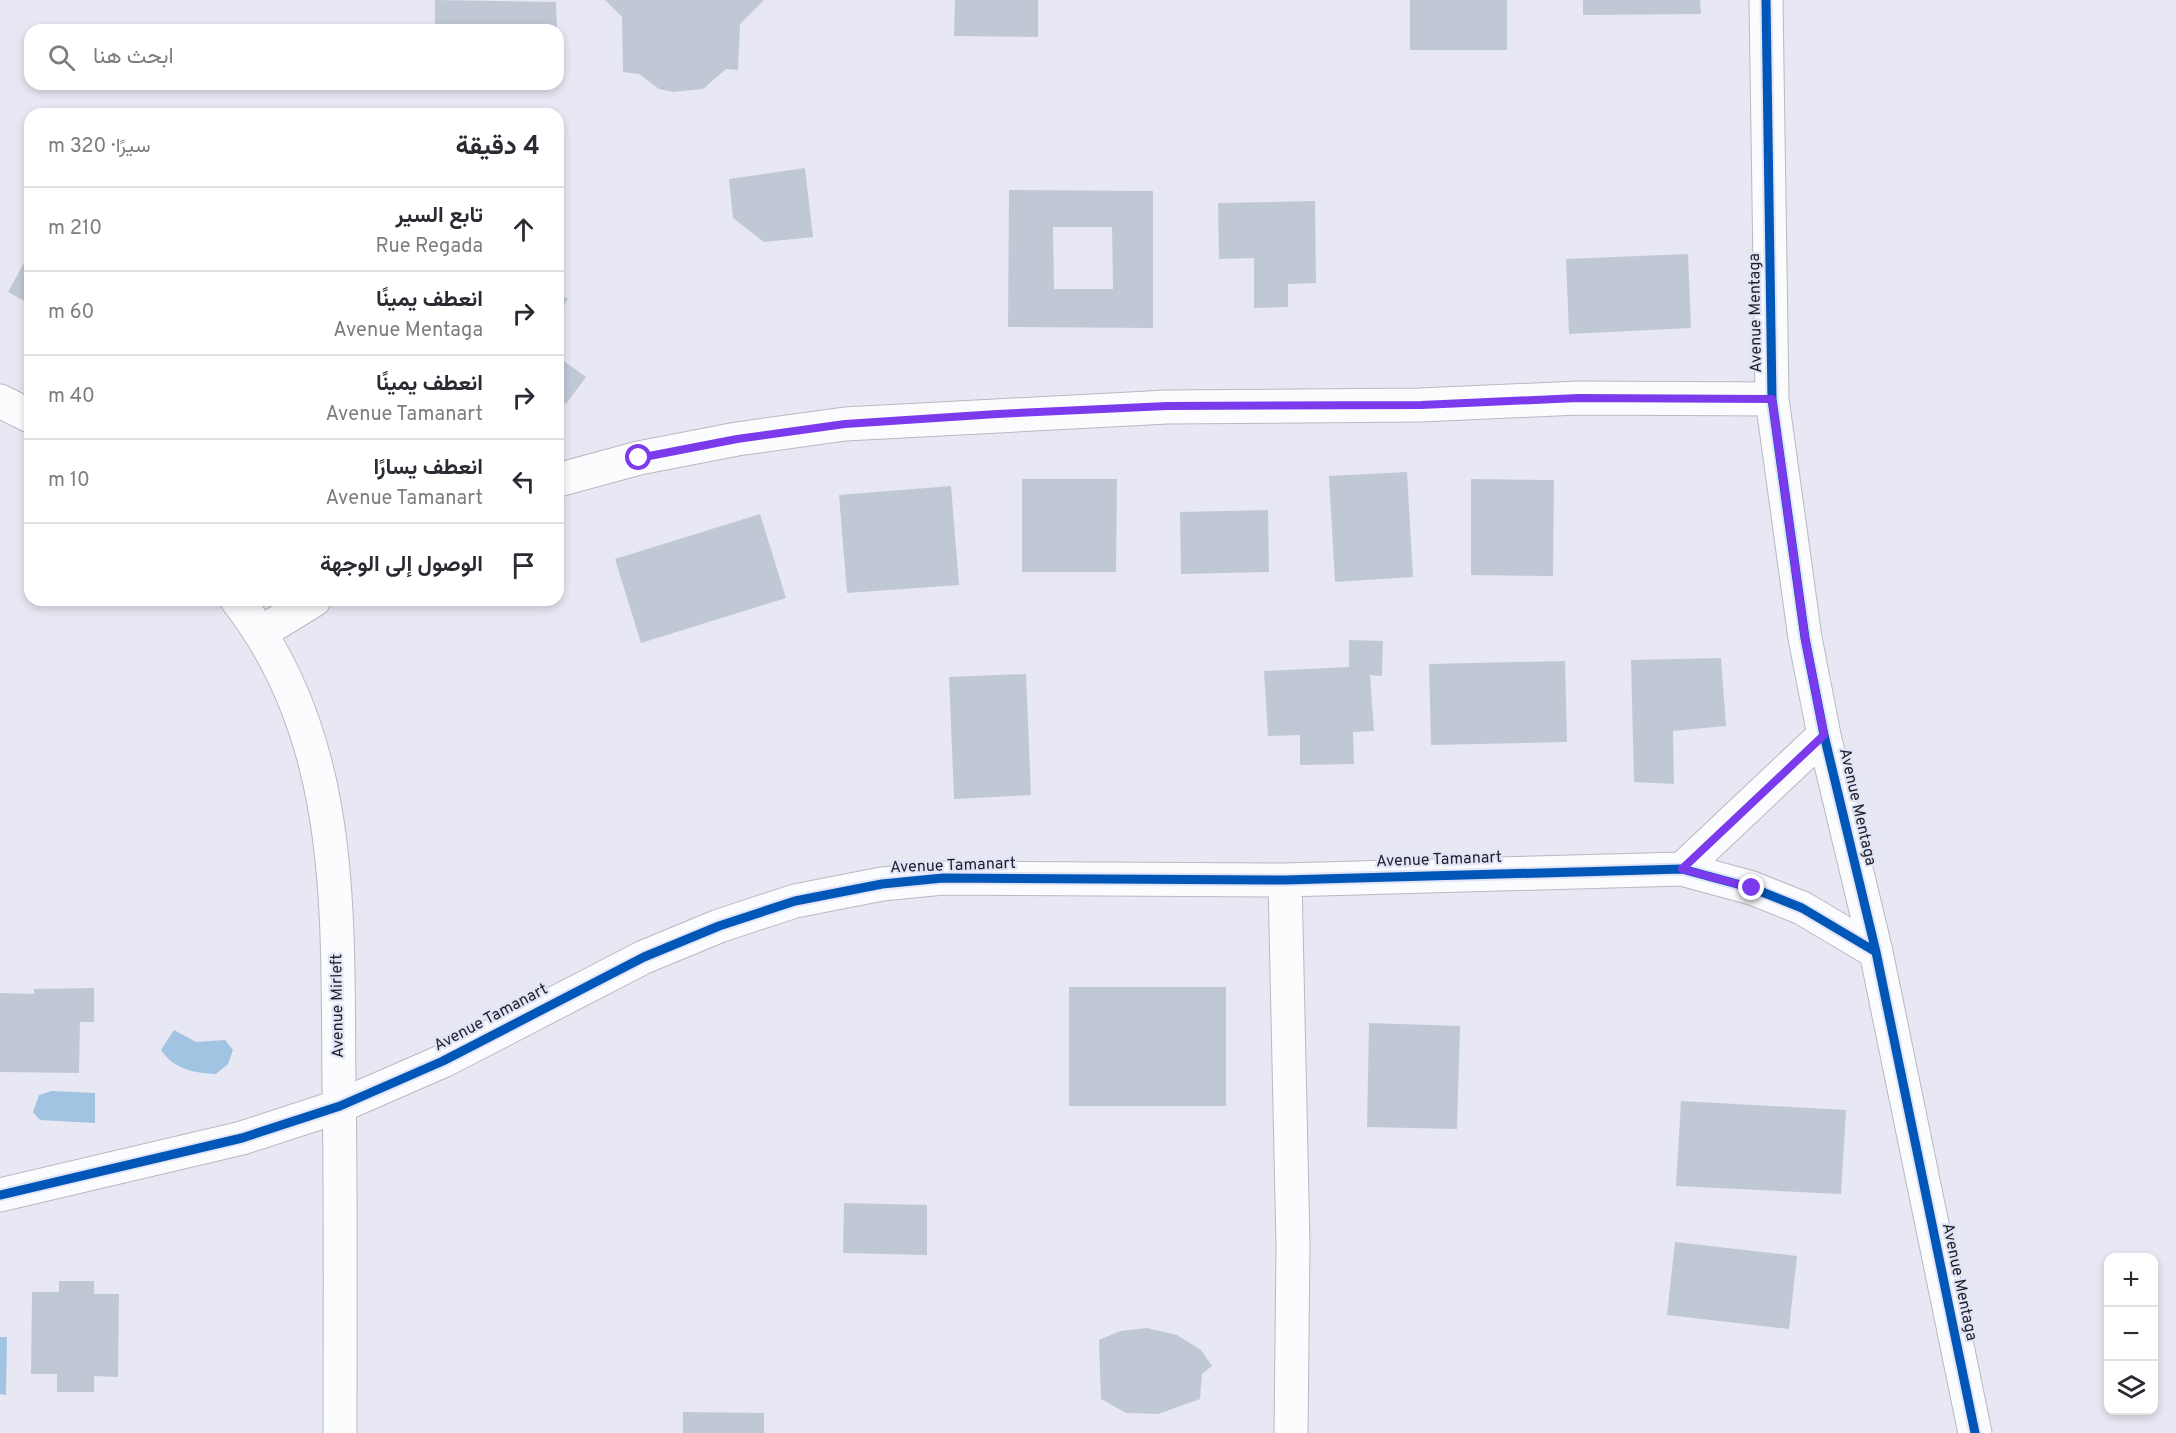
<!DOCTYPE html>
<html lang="ar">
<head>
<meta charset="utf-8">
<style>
	:root { --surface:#fff; --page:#f7f7f7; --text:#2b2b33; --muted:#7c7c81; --line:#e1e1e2 }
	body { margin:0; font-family:Overpass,Vazirmatn,sans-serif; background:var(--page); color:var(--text); direction:rtl }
	.controls { position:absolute; right:18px; bottom:18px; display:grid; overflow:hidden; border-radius:12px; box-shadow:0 3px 9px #0003 }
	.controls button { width:54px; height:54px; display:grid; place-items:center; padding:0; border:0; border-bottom:2px solid var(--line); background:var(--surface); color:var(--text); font:30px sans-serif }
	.stop { position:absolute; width:18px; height:18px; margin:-14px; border:4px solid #7c3aed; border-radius:50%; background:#fff }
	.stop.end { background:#7c3aed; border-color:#fff; box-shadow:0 2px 6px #0008 }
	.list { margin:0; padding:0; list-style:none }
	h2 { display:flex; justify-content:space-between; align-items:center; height:78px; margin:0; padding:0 24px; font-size:26px }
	h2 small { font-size:20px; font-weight:400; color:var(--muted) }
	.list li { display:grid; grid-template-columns:39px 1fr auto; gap:18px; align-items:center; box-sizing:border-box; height:84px; padding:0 24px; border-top:2px solid var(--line) }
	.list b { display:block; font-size:22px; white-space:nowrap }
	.list p { margin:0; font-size:20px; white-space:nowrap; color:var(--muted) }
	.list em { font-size:20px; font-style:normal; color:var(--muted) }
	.icon { flex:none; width:33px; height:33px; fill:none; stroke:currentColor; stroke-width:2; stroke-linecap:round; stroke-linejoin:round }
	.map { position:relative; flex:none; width:2176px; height:1433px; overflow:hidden; direction:ltr }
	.search { position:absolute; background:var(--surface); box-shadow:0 3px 9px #0003; left:24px; top:24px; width:540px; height:66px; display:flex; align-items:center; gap:15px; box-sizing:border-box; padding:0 21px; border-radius:18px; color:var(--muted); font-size:22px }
	.panel { position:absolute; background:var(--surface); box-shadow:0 3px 9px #0003; left:24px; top:108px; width:540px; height:498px; border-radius:18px; direction:rtl }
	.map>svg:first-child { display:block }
	.water { fill:#a0c4e1 }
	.building { fill:#c1c8d5; fill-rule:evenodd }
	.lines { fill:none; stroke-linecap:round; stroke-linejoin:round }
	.minor-casing { stroke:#b8b9c1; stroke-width:35 }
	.minor { stroke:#fbfcfd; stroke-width:33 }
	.cycleway-casing { stroke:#e2e4f8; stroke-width:13 }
	.cycleway { stroke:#0057b8; stroke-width:9 }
	.route { stroke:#7c3aed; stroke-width:8 }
	.labels { text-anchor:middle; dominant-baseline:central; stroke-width:4.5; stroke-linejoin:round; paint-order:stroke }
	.street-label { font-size:16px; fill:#1e1f26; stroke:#e2e4f8 }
</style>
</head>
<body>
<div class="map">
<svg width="2176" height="1433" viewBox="0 0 2176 1433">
	<rect width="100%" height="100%" fill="#e7e8f3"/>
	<path class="water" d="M 174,1030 L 196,1042 L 225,1040 L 233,1050 L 228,1064 L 216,1074 C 193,1073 174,1069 161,1050 Z
		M 52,1091 L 95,1093 L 95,1123 L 40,1120 L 33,1112 L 39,1095 Z
		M 0,1337 L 7,1337 L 6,1395 L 0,1394 Z"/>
	<path class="building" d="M 435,0 L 556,2 L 557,30 L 435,30 Z
		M 605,0 L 764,0 L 740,24 L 738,70 L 726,69 L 703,89 L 673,92 L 659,89 L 639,74 L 623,72 L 622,17 Z
		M 955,0 L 1038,0 L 1038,37 L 954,36 Z
		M 1410,0 L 1507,0 L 1507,50 L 1410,50 Z
		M 1583,0 L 1700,0 L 1701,14 L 1583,15 Z
		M 805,168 L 813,237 L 764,242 L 733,218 L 729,179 Z
		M 1009,190 L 1153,191 L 1153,328 L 1008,327 ZM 1053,227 L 1112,227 L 1113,289 L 1054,289 Z
		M 1315,201 L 1316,283 L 1288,284 L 1288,307 L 1254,308 L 1254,258 L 1219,259 L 1218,203 Z
		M 30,252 L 30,304 L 8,292 Z
		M 1688,254 L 1691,328 L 1569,334 L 1566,259 Z
		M 558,293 L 568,299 L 558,313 Z
		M 558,357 L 586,377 L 566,404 L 558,398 Z
		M 1407,472 L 1413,577 L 1335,582 L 1329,476 Z
		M 1022,479 L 1117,479 L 1116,572 L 1022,572 Z
		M 1471,479 L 1554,480 L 1553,576 L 1471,575 Z
		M 951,486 L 959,585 L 847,593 L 839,495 Z
		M 1268,510 L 1269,572 L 1181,574 L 1180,512 Z
		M 760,514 L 786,598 L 641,643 L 615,559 Z
		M 1349,640 L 1383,641 L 1382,676 L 1370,675 L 1374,731 L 1353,732 L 1354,764 L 1300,765 L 1300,735 L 1268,736 L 1264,671 L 1349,667 Z
		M 1721,658 L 1726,726 L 1673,731 L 1674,784 L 1634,782 L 1631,660 Z
		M 1565,661 L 1567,742 L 1431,745 L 1429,664 Z
		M 1026,674 L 1031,795 L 954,799 L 949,677 Z
		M 1069,987 L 1226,987 L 1226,1106 L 1069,1106 Z
		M 94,988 L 94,1022 L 80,1022 L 79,1073 L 0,1072 L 0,993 L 34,994 L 34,989 Z
		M 1369,1023 L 1460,1026 L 1457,1129 L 1367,1127 Z
		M 1681,1101 L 1846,1110 L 1841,1194 L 1676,1186 Z
		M 844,1203 L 927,1205 L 927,1255 L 843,1253 Z
		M 1675,1242 L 1797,1256 L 1789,1329 L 1667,1315 Z
		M 59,1281 L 94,1281 L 94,1294 L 119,1294 L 118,1377 L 94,1376 L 94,1392 L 57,1392 L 57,1374 L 31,1374 L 32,1292 L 59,1292 Z
		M 1147,1328 L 1177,1335 L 1201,1350 L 1212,1366 L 1202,1374 L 1200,1399 L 1158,1414 L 1126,1413 L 1101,1399 L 1099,1340 L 1120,1331 Z
		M 683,1412 L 764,1413 L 764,1433 L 683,1433 Z"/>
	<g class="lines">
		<defs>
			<path id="minor" d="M 1766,0 L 1772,399 L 1805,638 L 1824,735 L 1876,952 L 1975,1433
				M 0,401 L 30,416
				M 558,480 L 639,458 L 737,439 L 845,424 L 1167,407 L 1421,405 L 1578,398 L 1772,399
				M 237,600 C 347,741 337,914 339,1083 C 341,1200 340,1316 340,1433
				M 262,632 L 314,600
				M 1682,869 L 1824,735
				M 1285,880 L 1293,1245 L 1291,1433
				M 0,1195 L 242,1138 L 340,1106 L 443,1061 L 644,957 L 719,926 L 795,901 L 882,884 L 943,878 L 1285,880 L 1682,869 L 1752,888 L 1802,908 L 1876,952"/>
		</defs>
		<use href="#minor" class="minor-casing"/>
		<use href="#minor" class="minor"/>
		<defs>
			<path id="cycleway" d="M 1766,0 L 1772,399 L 1805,638 L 1824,735 L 1876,952 L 1975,1433
				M 0,1195 L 242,1138 L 340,1106 L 443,1061 L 644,957 L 719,926 L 795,901 L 882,884 L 943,878 L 1285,880 L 1682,869 L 1752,888 L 1802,908 L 1876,952"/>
		</defs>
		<use href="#cycleway" class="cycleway-casing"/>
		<use href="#cycleway" class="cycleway"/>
	</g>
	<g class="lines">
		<path class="route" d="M 639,458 L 737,439 L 845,424 L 997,414 L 1167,406 L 1421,405 L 1578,398 L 1772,399 L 1805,638 L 1824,735 L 1682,869 L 1752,888"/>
	</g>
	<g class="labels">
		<g class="street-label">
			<text transform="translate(1756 313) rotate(-91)">Avenue Mentaga</text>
			<text transform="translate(1857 807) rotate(77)">Avenue Mentaga</text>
			<text transform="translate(1439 860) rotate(-2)">Avenue Tamanart</text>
			<text transform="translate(953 866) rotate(-2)">Avenue Tamanart</text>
			<text transform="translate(338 1006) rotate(-91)">Avenue Mirleft</text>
			<text transform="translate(491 1018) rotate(-28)">Avenue Tamanart</text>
			<text transform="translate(1959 1282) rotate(78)">Avenue Mentaga</text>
		</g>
	</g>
</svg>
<div class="controls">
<button>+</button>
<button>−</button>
<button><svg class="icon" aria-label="layers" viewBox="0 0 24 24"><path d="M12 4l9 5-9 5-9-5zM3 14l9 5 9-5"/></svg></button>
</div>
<div class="stop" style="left:639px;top:458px"></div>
<div class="stop end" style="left:1752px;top:888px"></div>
<div class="search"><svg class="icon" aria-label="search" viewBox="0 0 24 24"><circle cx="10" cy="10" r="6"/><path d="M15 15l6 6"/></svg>ابحث هنا</div>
<section class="panel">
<h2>4 دقيقة<small>سيرًا · 320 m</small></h2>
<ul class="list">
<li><svg class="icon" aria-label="ahead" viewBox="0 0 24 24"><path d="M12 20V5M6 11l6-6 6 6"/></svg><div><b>تابع السير</b><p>Rue Regada</p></div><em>210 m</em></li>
<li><svg class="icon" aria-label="right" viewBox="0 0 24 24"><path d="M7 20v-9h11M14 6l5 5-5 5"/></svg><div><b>انعطف يمينًا</b><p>Avenue Mentaga</p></div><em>60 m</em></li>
<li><svg class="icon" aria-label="right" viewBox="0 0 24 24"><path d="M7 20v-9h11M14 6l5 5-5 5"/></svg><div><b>انعطف يمينًا</b><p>Avenue Tamanart</p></div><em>40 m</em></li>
<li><svg class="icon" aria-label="left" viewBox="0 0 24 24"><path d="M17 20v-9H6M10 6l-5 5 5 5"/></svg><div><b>انعطف يسارًا</b><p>Avenue Tamanart</p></div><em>10 m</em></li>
<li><svg class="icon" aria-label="arrive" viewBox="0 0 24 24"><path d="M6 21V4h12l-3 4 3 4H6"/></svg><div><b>الوصول إلى الوجهة</b></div></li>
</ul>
</section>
</div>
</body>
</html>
